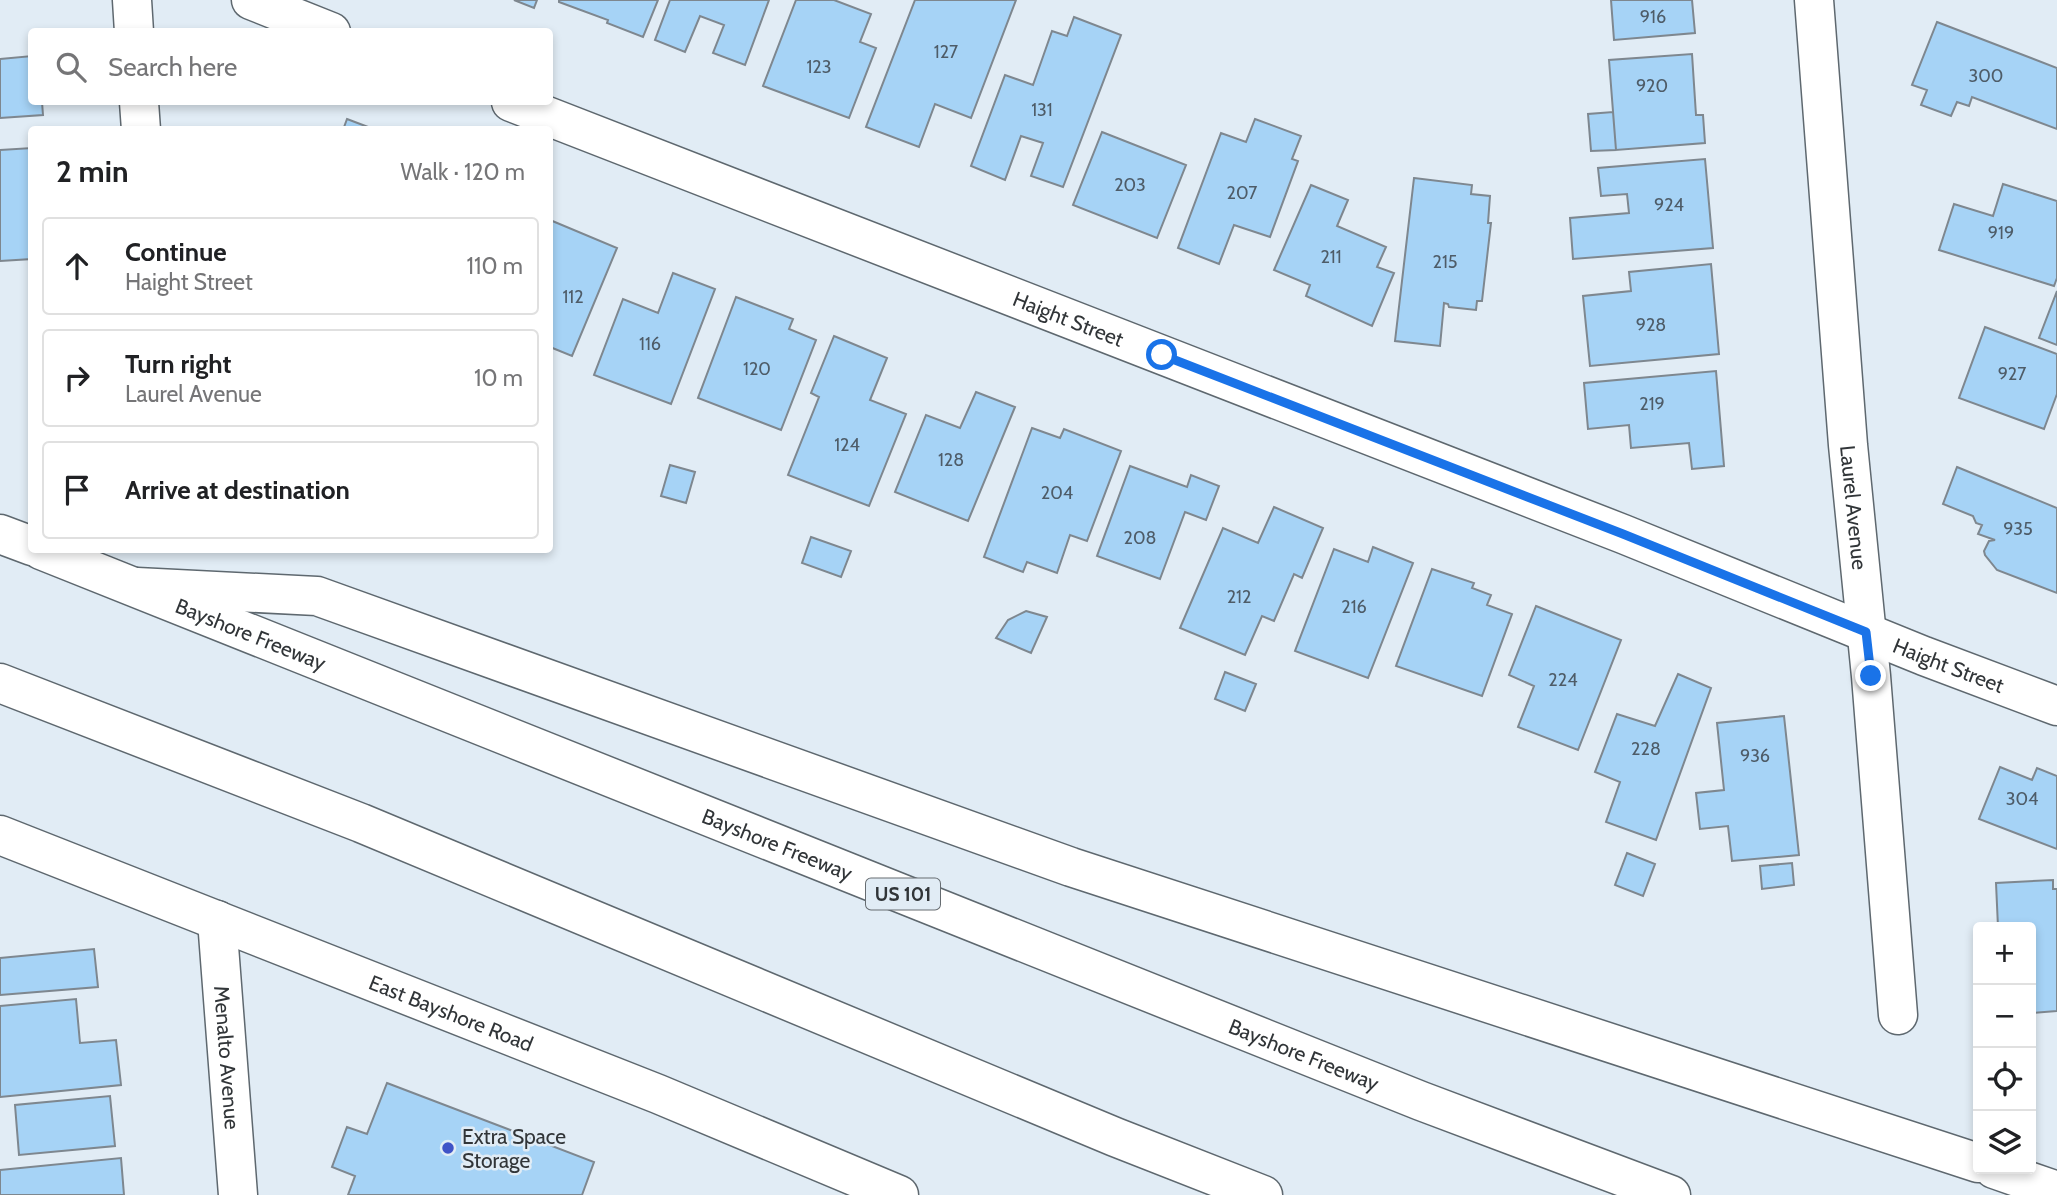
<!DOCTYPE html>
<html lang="en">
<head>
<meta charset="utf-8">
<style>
	:root { --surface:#fff; --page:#f2f2f2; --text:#202124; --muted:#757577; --line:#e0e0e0 }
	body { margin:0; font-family:Cabin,sans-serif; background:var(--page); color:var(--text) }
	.controls { position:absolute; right:21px; bottom:21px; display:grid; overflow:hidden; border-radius:7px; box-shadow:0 4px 10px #0003 }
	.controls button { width:63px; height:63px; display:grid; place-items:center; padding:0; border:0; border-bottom:2px solid var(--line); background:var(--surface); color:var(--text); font:35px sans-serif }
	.stop { position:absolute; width:21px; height:21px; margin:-16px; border:5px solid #1a73e8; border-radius:50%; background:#fff }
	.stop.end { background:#1a73e8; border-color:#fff; box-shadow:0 2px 7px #0008 }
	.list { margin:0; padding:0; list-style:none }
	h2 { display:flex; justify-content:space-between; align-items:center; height:91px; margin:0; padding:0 28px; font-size:30px }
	h2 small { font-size:23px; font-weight:400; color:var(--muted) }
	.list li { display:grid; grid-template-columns:46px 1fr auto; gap:21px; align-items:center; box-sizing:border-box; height:98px; margin:0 14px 14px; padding:0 14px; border:2px solid var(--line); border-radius:7px }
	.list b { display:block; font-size:26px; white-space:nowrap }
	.list p { margin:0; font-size:23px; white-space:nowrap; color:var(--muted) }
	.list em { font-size:23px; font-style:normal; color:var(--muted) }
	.icon { flex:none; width:38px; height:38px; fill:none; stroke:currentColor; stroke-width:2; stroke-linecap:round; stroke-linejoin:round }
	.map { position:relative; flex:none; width:2057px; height:1195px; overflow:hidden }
	.search { position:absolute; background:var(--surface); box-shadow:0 4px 10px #0003; left:28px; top:28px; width:525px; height:77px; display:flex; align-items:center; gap:18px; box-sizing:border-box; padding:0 24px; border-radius:7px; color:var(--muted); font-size:26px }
	.panel { position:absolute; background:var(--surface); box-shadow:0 4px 10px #0003; left:28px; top:126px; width:525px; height:427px; border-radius:7px }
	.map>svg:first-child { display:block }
	.building { fill:#a6d3f6; stroke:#7e878f; stroke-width:2 }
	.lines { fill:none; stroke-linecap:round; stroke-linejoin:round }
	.minor-casing { stroke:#5e686f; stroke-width:41 }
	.highway-casing { stroke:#5e686f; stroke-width:41 }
	.minor { stroke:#fff; stroke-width:38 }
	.highway { stroke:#fff; stroke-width:38 }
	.route { stroke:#1a73e8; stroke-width:9 }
	.poi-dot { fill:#3f53c7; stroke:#e1ecf5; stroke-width:2.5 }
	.labels { text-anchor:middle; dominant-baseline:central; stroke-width:5; stroke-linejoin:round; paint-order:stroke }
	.number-label { font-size:18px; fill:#4e5c68 }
	.shield { fill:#e1ecf5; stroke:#666c71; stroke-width:2 }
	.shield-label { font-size:19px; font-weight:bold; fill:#313538 }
	.street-label { font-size:21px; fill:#313538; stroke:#e1ecf5 }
	.poi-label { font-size:21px; fill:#313538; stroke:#e1ecf5; text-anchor:start }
</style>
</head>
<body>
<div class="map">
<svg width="2057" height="1195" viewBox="0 0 2057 1195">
	<rect width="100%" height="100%" fill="#e1ecf5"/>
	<path class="building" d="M 514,0 L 537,0 L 534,8 Z
		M 559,0 L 658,0 L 643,37 L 607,23 L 608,20 L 559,2 Z
		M 670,0 L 769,0 L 745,65 L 713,53 L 724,25 L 700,16 L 685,52 L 655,40 Z
		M 796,0 L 834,0 L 871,14 L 860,42 L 876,48 L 849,118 L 763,86 Z
		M 915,0 L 1016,0 L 971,118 L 935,104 L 919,147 L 866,127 Z
		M 1611,0 L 1692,0 L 1695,33 L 1614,40 Z
		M 1074,17 L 1121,35 L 1063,187 L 1031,176 L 1043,143 L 1021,136 L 1005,180 L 971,166 L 1005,75 L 1033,85 L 1052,31 L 1067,36 Z
		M 1937,22 L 2057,68 L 2057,129 L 1972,97 L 1969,106 L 1957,102 L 1951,116 L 1921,105 L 1927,90 L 1912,85 Z
		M 1692,54 L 1696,115 L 1703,115 L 1705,143 L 1616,150 L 1609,60 Z
		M 32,56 L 32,102 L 42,102 L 43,115 L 0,118 L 0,59 Z
		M 1613,112 L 1616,150 L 1591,151 L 1588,114 Z
		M 347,119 L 376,130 L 343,130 Z
		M 1255,119 L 1301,136 L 1292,159 L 1298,161 L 1270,237 L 1234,225 L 1219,264 L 1178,248 L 1221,133 L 1246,142 Z
		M 1102,132 L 1186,165 L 1157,238 L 1073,205 Z
		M 32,148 L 32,259 L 0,261 L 0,150 Z
		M 1705,159 L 1713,248 L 1573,259 L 1570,218 L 1629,213 L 1627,194 L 1601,196 L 1598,168 Z
		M 1414,178 L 1472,185 L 1471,194 L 1490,196 L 1488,223 L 1491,223 L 1482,301 L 1477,301 L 1476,310 L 1449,307 L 1448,304 L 1444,303 L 1440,346 L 1395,341 Z
		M 2003,184 L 2057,201 L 2057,278 L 2054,286 L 1939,250 L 1954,204 L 1993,216 Z
		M 1311,185 L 1348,200 L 1337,226 L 1386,247 L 1377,267 L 1394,273 L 1372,326 L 1306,296 L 1310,285 L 1274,270 Z
		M 550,220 L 617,248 L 572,356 L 550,347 Z
		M 1711,264 L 1719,354 L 1590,366 L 1583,296 L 1631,291 L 1629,272 Z
		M 673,273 L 715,289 L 671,404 L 594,375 L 623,299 L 658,313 Z
		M 2057,291 L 2057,345 L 2039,338 Z
		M 736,297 L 793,319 L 789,329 L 816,340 L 781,430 L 698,398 Z
		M 1985,327 L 2057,354 L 2057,394 L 2044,429 L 1959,398 Z
		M 834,336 L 887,358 L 870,400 L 906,414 L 869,506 L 788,475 L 819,397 L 811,393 Z
		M 1716,371 L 1724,466 L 1692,469 L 1689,443 L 1631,448 L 1629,425 L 1588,429 L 1584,383 Z
		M 976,392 L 1015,407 L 968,521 L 895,492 L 926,415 L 960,428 Z
		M 1032,428 L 1060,438 L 1064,429 L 1121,451 L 1087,541 L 1070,535 L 1057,573 L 1027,562 L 1023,572 L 984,557 Z
		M 670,465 L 695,472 L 686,503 L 661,496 Z
		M 1130,466 L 1187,487 L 1191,475 L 1219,486 L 1206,520 L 1185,512 L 1160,579 L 1097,556 Z
		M 1957,467 L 2057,508 L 2057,593 L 1997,570 L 1985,555 L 1984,551 L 1989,541 L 1995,540 L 1978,534 L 1982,525 L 1976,523 L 1973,516 L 1943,504 Z
		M 1274,507 L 1323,528 L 1302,578 L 1294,574 L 1274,621 L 1262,616 L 1245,655 L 1180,628 L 1223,528 L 1258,543 Z
		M 811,537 L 851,551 L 841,577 L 802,563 Z
		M 1373,547 L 1413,563 L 1368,678 L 1295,651 L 1334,549 L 1368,562 Z
		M 1432,569 L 1474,583 L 1472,588 L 1491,595 L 1487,605 L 1512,614 L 1482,696 L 1396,666 Z
		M 1536,606 L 1621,640 L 1578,750 L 1518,727 L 1534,686 L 1509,675 Z
		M 1026,611 L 1047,617 L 1031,653 L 996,638 L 1008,620 Z
		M 1225,672 L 1256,684 L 1245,711 L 1215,699 Z
		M 1678,674 L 1711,688 L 1656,840 L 1606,822 L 1620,782 L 1595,772 L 1617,714 L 1655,726 Z
		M 1784,716 L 1799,855 L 1732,861 L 1728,826 L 1700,829 L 1696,793 L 1724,790 L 1717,723 Z
		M 2000,767 L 2032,780 L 2037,768 L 2057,776 L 2057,849 L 1979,819 Z
		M 1627,853 L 1655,864 L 1643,896 L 1615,885 Z
		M 1792,863 L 1794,885 L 1762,889 L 1760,866 Z
		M 2053,880 L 2053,889 L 2057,889 L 2057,1011 L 2031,1013 L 2031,927 L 1998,927 L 1996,883 Z
		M 94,949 L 98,987 L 0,995 L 0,958 Z
		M 76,999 L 80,1043 L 116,1040 L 121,1085 L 0,1097 L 0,1006 Z
		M 387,1083 L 594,1162 L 582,1195 L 348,1195 L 355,1176 L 332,1167 L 347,1127 L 367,1134 Z
		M 110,1096 L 115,1146 L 19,1155 L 15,1105 Z
		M 121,1158 L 124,1195 L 0,1195 L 0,1170 Z"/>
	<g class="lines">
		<defs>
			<g id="minor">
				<path d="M 132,0 L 134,32"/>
				<path d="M 251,0 L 331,32"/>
				<path id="s1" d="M 1814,0 L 1848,445 L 1871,676 L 1898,1015"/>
				<path d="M 139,102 L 141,130"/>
				<path id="s2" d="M 511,102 L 1623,534 L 1924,656 L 2057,706"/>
				<path id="s3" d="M 0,835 L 658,1094 L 899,1195"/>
				<path id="s4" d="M 217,920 L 238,1195"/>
			</g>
			<g id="highway">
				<path d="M 0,534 L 32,546"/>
				<path id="s5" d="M 41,550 L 1421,1101 L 1671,1195"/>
				<path d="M 137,587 L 317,596 L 1071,867 L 1978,1163"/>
				<path d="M 0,683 L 361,823 L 1115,1137 L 1263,1195"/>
				<path d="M 1994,1169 L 2057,1191"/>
			</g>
		</defs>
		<use href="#minor" class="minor-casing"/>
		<use href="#highway" class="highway-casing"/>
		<use href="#minor" class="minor"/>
		<use href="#highway" class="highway"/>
	</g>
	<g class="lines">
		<path class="route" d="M 1162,355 L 1623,534 L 1866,632 L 1871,676"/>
	</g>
	<circle class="poi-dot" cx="448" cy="1148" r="7"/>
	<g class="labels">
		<g class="number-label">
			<text x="1653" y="17">916</text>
			<text x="946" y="52">127</text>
			<text x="819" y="67">123</text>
			<text x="1986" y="76">300</text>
			<text x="1652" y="86">920</text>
			<text x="1042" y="110">131</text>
			<text x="1130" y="185">203</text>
			<text x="1242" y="193">207</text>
			<text x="1669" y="205">924</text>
			<text x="2001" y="233">919</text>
			<text x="1331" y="257">211</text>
			<text x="1445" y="262">215</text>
			<text x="573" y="297">112</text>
			<text x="1651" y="325">928</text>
			<text x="650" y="344">116</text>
			<text x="757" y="369">120</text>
			<text x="2012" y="374">927</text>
			<text x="1652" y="404">219</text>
			<text x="847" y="445">124</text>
			<text x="951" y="460">128</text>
			<text x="1057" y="493">204</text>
			<text x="2018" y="529">935</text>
			<text x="1140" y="538">208</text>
			<text x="1239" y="597">212</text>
			<text x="1354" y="607">216</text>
			<text x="1563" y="680">224</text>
			<text x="1646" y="749">228</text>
			<text x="1755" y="756">936</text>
			<text x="2022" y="799">304</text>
		</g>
		<rect class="shield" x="866" y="878.5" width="74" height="31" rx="5"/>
		<g class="shield-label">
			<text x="903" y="894">US 101</text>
		</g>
		<g class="street-label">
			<text stroke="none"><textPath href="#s2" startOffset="598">Haight Street</textPath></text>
			<text stroke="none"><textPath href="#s1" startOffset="509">Laurel Avenue</textPath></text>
			<text stroke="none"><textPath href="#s5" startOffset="226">Bayshore Freeway</textPath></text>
			<text stroke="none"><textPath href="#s2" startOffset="1544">Haight Street</textPath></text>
			<text stroke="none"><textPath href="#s5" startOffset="793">Bayshore Freeway</textPath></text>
			<text stroke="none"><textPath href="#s3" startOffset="485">East Bayshore Road</textPath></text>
			<text stroke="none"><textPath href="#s5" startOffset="1360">Bayshore Freeway</textPath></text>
			<text stroke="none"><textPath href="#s4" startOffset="138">Menalto Avenue</textPath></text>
		</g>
		<g class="poi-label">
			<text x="462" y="1136">Extra Space<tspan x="462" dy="24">Storage</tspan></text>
		</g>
	</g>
</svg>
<div class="controls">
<button>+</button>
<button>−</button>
<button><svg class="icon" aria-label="locate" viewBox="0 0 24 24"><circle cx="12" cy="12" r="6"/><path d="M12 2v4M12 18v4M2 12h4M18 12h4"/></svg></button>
<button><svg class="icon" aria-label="layers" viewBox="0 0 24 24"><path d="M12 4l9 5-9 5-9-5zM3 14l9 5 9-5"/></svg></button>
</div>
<div class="stop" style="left:1162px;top:355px"></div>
<div class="stop end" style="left:1871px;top:676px"></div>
<div class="search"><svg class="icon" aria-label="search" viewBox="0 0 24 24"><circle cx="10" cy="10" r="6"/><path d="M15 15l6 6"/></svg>Search here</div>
<section class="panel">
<h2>2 min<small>Walk · 120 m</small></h2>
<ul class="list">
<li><svg class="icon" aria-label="ahead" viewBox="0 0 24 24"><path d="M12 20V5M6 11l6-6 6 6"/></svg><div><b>Continue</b><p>Haight Street</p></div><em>110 m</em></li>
<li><svg class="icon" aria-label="right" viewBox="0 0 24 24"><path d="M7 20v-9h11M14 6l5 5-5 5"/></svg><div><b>Turn right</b><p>Laurel Avenue</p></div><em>10 m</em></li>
<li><svg class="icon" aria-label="arrive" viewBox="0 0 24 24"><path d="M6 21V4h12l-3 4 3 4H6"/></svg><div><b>Arrive at destination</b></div></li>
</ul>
</section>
</div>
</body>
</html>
